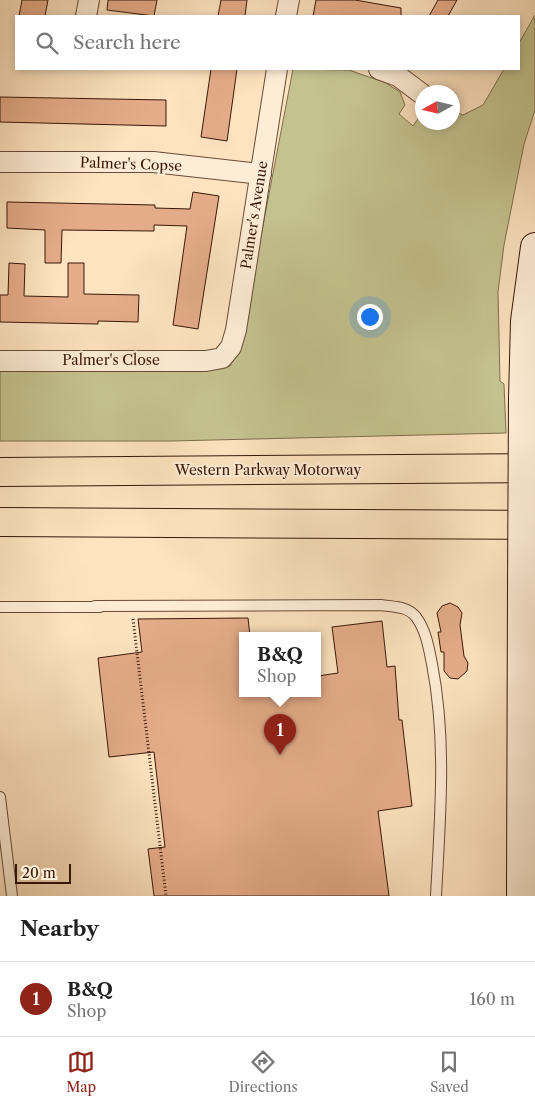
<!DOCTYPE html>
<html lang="en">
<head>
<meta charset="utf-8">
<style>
	:root { --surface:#fff; --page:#f2f2f2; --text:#222; --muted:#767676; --line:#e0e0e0; --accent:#8f2418 }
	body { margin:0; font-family:"Libre Caslon Text",serif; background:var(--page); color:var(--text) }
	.compass { position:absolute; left:415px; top:85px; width:45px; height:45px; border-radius:50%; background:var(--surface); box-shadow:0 2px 8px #0003; rotate:262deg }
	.scale { position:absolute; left:15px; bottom:12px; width:56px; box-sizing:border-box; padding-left:5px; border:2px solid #381808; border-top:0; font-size:14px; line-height:18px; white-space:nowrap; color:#381808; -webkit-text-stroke:4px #feedd6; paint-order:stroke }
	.you { position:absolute; left:369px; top:316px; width:18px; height:18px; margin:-12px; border:4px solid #fff; border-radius:50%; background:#1a73e8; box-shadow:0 0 0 8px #1a73e833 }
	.badge { display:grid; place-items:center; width:32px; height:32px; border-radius:50%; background:var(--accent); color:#fff; font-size:16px; font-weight:700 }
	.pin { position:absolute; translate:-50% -41px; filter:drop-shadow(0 1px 2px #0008) }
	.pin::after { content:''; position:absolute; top:26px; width:18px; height:15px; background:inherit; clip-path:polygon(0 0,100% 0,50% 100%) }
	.popup { position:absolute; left:239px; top:632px; width:82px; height:65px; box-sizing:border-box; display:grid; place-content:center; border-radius:0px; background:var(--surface); filter:drop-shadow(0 1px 4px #0005); font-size:16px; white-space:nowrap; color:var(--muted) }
	.popup b { font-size:19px; color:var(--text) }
	.popup::after { content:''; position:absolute; left:50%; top:100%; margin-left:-10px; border:10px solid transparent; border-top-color:var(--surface) }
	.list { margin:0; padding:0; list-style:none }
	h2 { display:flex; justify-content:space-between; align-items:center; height:65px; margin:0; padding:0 20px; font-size:21px }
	h2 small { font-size:16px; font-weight:400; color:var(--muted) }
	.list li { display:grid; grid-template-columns:32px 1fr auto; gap:15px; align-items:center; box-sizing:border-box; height:75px; padding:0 20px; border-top:1px solid var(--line) }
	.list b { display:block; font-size:19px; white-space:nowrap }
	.list p { margin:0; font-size:16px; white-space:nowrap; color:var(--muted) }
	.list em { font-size:16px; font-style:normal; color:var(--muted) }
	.icon { flex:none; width:28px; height:28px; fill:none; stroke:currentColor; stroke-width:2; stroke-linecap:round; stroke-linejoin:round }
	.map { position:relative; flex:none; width:535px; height:896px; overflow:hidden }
	.search { position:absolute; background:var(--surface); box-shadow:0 2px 8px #0003; left:15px; right:15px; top:15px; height:55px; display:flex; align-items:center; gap:12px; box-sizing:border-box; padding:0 18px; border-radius:0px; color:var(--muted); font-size:19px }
	.sheet { height:140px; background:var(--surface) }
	nav { display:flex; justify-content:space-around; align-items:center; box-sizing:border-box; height:70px; border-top:1px solid var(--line); background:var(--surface); font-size:14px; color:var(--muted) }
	nav a { display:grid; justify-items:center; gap:2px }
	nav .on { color:var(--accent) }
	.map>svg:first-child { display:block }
	.green { fill:#c4c390; stroke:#7e6e4c }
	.building { fill:#e5ac89; stroke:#381808 }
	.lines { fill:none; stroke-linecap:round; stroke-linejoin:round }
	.service-casing { stroke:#694b36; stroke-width:12 }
	.minor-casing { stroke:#694b36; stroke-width:22 }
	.secondary-casing { stroke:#381808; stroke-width:30 }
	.motorway-casing { stroke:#381808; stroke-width:30 }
	.path { stroke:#381808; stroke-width:3; stroke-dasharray:1 2.5; stroke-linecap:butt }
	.service { stroke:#feedd6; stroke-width:10 }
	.minor { stroke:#feedd6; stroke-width:20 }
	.secondary { stroke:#feedd6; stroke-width:28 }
	.motorway { stroke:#fde3c0; stroke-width:28 }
	.secondary-bridge-casing { stroke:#381808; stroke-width:30; stroke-linecap:butt }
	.secondary-bridge { stroke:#feedd6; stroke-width:28 }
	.labels { text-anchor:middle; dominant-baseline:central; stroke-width:4; stroke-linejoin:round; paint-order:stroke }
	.street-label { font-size:14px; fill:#381808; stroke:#feedd6 }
</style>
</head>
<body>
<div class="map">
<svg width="535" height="896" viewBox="0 0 535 896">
	<rect width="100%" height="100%" fill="#fde3c0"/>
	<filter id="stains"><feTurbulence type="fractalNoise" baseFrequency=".004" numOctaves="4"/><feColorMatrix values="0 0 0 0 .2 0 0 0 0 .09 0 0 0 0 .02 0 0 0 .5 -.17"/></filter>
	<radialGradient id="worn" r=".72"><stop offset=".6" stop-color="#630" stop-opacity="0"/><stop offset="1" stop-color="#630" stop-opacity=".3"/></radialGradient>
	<path class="green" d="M 535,15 L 535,110 L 524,144 L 504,245 L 498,292 L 500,381 L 504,384 L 506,433 L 171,441 L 0,441 L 0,371 L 208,370 L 230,366 L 241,340 L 293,69 L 349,70 L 386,83 L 400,92 L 405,105 L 399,114 L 413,126 L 422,113 L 422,122 L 452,122 L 453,111 L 463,115 L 483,105 L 504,69 L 519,69 L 519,43 Z"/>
	<path class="building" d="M 22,0 L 48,0 L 45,16 L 19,16 Z
		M 108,0 L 157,0 L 154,16 L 107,10 Z
		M 221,0 L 247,0 L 245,16 L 218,16 Z
		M 316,0 L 355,0 L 401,8 L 401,16 L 313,16 Z
		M 438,0 L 457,0 L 448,16 L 429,16 Z
		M 211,69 L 237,69 L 227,141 L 201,137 Z
		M 0,97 L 166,100 L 166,126 L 0,122 Z
		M 193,192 L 219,196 L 198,329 L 173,325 L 187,226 L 154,225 L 154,231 L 62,230 L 61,263 L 45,263 L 45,230 L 7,228 L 7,202 L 155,205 L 155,208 L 190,209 Z
		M 9,263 L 25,264 L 24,296 L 68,297 L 68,263 L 84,263 L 84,294 L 139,295 L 138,322 L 98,321 L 98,324 L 0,322 L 0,295 L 8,295 Z
		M 450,603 L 458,607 L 462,613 L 460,625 L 464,656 L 468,663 L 467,671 L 458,679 L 450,678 L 444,671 L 444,652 L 441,652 L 438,632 L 441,632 L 437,613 L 442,606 Z
		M 248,618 L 250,636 L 242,636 L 242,694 L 318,694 L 318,676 L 338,673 L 332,627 L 382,621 L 387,667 L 395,666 L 399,720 L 402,720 L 412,806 L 378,811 L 389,896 L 154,896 L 148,849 L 165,847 L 154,752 L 109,757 L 98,658 L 142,652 L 138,619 Z"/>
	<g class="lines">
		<defs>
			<path id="service" d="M 95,606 L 381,605 C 393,607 408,606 416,617 C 426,630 429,649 432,664 C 447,741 440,818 436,896
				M 0,607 L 100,607
				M 0,797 L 12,896"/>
			<path id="minor" d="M 86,16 L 89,0
				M 286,16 L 289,0
				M 379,69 L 398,76 L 422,94
				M 0,162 L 153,162 L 261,174
				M 0,361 L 206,361 L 222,358 L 231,347 L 236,330 L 277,69"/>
			<path id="secondary" d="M 523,398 L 525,321 L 535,247
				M 521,896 L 522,589"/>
			<path id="motorway" d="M 0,472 L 535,468
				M 0,522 L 535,525"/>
		</defs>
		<use href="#service" class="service-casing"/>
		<use href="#minor" class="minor-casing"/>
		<use href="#secondary" class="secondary-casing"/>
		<use href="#motorway" class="motorway-casing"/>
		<path class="path" d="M 133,619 L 166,896"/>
		<use href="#service" class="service"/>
		<use href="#minor" class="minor"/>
		<use href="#secondary" class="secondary"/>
		<use href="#motorway" class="motorway"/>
		<defs>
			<path id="secondary-bridge" d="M 522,589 L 523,398"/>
		</defs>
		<use href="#secondary-bridge" class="secondary-bridge-casing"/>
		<use href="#secondary-bridge" class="secondary-bridge"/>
	</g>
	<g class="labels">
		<g class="street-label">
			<text transform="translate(131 164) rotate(2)">Palmer's Copse</text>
			<text transform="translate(254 215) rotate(-81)">Palmer's Avenue</text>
			<text x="111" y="360">Palmer's Close</text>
			<text x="268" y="470">Western Parkway Motorway</text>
		</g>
	</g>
	<rect width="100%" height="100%" filter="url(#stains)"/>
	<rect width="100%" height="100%" fill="url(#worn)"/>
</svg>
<svg class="compass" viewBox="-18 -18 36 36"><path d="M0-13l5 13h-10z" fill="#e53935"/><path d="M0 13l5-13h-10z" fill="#767676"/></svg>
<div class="scale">20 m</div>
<div class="you"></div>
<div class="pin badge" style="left:280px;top:755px">1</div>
<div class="popup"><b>B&amp;Q</b>Shop</div>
<div class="search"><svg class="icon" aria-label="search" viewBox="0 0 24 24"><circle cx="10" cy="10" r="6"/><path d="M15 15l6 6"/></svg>Search here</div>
</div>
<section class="sheet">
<h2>Nearby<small></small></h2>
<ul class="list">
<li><span class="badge">1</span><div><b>B&amp;Q</b><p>Shop</p></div><em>160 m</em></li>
</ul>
</section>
<nav>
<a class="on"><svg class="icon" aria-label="map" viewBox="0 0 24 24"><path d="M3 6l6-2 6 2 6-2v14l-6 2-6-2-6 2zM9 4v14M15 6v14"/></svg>Map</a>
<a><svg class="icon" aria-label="directions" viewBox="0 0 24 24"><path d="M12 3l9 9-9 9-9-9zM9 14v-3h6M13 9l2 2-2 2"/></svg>Directions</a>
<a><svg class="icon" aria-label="saved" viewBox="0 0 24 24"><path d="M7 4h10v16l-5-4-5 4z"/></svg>Saved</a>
</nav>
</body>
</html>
